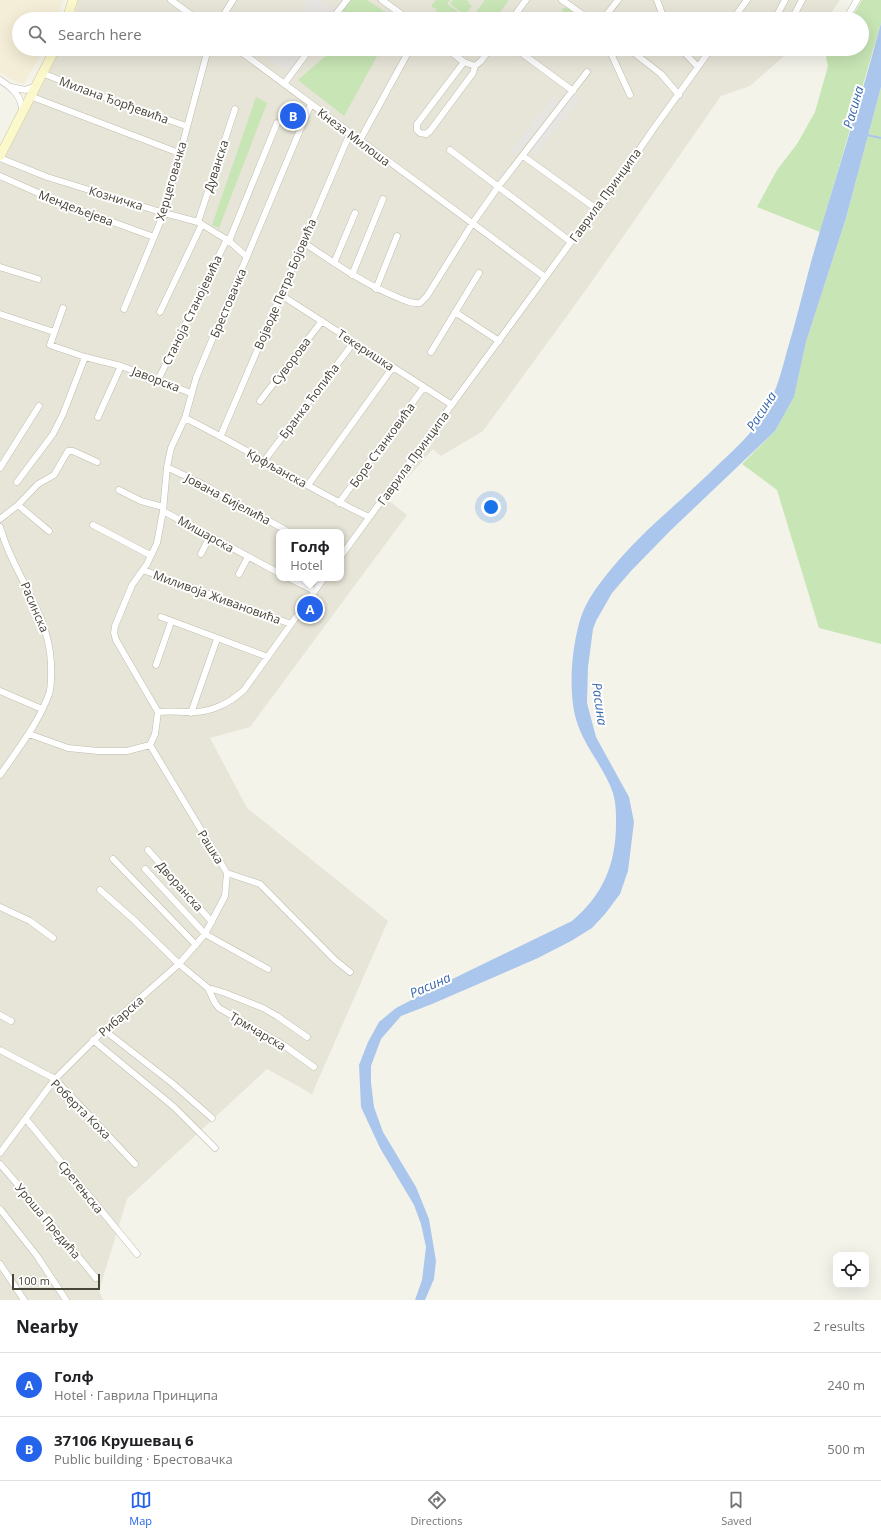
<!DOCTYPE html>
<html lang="en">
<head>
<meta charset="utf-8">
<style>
	:root { --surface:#fff; --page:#f6f6f6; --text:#202124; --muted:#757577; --line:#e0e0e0; --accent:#2563eb }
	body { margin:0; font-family:"Open Sans",sans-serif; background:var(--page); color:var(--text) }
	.controls { position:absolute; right:12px; bottom:12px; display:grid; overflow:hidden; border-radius:8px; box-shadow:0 4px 16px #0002 }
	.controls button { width:36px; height:36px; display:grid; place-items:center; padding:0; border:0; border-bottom:1px solid var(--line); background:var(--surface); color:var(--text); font:20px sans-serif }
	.scale { position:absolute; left:12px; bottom:10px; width:88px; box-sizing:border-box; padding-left:4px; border:2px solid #474438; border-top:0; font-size:11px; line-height:14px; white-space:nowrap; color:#474438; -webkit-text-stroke:3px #fff; paint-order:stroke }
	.you { position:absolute; left:491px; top:507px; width:14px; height:14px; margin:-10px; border:3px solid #fff; border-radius:50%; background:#1a73e8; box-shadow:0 0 0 6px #1a73e833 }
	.badge { display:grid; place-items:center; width:26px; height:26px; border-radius:50%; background:var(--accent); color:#fff; font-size:13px; font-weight:700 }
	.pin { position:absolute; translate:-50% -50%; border:2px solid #fff; box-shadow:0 1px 4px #0006 }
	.popup { position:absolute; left:276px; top:529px; width:68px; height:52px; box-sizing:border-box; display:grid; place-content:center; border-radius:8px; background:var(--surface); filter:drop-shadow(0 1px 3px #0005); font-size:13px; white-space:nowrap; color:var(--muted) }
	.popup b { font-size:15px; color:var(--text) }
	.popup::after { content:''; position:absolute; left:50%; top:100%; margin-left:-8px; border:8px solid transparent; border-top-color:var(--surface) }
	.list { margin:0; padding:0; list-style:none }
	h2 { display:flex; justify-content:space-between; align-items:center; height:52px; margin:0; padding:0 16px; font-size:17px }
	h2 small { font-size:13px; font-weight:400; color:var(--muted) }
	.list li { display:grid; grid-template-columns:26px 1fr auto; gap:12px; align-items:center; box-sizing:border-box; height:64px; padding:0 16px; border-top:1px solid var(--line) }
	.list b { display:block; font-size:15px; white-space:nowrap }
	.list p { margin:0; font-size:13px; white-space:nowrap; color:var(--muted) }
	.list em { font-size:13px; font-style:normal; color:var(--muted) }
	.icon { flex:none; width:22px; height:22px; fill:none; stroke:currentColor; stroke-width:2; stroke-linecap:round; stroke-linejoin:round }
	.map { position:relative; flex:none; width:881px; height:1300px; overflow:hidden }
	.search { position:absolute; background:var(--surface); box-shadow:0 4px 16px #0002; left:12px; right:12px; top:12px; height:44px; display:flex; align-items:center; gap:10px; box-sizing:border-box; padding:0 14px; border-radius:22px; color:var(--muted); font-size:15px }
	.sheet { height:180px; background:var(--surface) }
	nav { display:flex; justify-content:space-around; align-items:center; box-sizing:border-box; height:56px; border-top:1px solid var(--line); background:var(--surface); font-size:11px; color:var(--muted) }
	nav a { display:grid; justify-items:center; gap:2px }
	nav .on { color:var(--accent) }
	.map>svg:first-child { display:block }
	.residential { fill:#e7e5d8; fill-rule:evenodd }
	.commercial { fill:#f4edd7 }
	.green { fill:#c7e5b5 }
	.parking { fill:#e6e5e1 }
	.water { fill:#aac6ec }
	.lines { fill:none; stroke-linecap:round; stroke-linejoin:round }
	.stream { stroke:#aac6ec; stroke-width:2 }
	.street-casing { stroke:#bfbcad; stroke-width:7 }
	.secondary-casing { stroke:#d1cc9c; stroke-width:10 }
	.street { stroke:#fff; stroke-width:6 }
	.secondary { stroke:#fbf8cc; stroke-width:9 }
	.labels { text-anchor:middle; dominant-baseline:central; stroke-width:4; stroke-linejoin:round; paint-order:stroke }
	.street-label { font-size:12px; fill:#474438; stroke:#fff }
	.water-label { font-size:13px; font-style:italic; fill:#3767ad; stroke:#fff }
</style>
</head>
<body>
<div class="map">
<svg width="881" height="1300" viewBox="0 0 881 1300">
	<rect width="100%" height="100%" fill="#f4f3ea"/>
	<path class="residential" d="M 78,0 L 840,0 L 827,19 L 74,19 Z
		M 59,49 L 792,49 L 750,86 L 721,96 L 588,287 L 483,431 L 441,456 L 433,449 L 388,500 L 407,515 L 250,727 L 210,738 L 247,808 L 388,921 L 312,1094 L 267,1069 L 127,1199 L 99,1291 L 103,1300 L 0,1300 L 0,163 L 26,115 ZM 279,532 L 341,532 L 341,578 L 279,578 Z"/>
	<path class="commercial" d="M 0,0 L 63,0 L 57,19 L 19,19 L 19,49 L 44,49 L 24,84 L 12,80 L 0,72 Z"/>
	<path class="green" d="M 351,0 L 367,0 L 396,19 L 337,19 Z
		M 436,0 L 450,0 L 447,4 L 469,19 L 421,19 L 426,13 L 432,17 L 437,10 L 431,6 Z
		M 453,0 L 467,0 L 469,2 L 468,3 L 472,6 L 465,15 L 450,4 Z
		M 485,0 L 509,0 L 495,19 L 483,19 L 475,13 Z
		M 862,0 L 881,0 L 881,23 L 820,232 L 757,207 L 777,170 L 797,144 L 815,112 L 828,66 L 826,57 L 832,49 L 862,49 L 862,19 L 851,19 Z
		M 569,7 L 584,19 L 560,19 L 563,8 Z
		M 337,49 L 381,49 L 344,116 L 298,80 L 323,58 Z
		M 881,87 L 881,644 L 819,628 L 777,490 L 742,464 L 775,431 L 794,397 L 806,342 L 846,218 Z
		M 256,97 L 267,103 L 219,228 L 212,225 Z"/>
	<path class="parking" d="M 308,0 L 320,0 L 333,9 L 326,19 L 295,19 Z
		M 253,49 L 270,49 L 274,52 L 276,49 L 305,49 L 290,70 L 286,70 Z
		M 574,93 L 580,98 L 536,154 L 530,150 Z
		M 555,95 L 560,99 L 516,155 L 510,151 Z"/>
	<path class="water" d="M 881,23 L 881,87 L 846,218 L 806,342 L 794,397 L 775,431 L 669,532 L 631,571 L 612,593 L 596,621 L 593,629 L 588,667 L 587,703 L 596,737 L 629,797 L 634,822 L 628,871 L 620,894 L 605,914 L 592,928 L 571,941 L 538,958 L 432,1004 L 401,1016 L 381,1039 L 371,1066 L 371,1083 L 374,1107 L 383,1132 L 416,1187 L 429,1219 L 436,1261 L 434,1279 L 425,1300 L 415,1300 L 422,1280 L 426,1247 L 421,1224 L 414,1205 L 380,1148 L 361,1107 L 359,1065 L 368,1042 L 379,1022 L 396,1008 L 440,985 L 572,921 C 603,895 616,864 616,823 C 616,813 616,803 613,793 C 603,764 580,743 574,711 C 569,682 572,648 580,620 C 586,600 599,584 612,568 C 644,529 685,498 721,462 C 736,448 751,434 762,417 C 775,396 781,374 787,351 C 796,321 803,292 811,262 C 834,182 860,103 881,23 Z"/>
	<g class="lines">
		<path class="stream" d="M 867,135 L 881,138"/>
		<defs>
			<path id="street" d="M 171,0 L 197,19
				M 382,0 L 408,19
				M 562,0 L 589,19
				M 657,0 L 664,19
				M 221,19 L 233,0
				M 332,19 L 347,0
				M 512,19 L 526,0
				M 603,19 L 618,0
				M 733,19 L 747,0
				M 775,19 L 785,0
				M 792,19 L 802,0
				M 846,19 L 857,0
				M 237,49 L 545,277
				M 447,49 L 464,62 L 475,66
				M 516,49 L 573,91
				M 609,49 L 630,95
				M 629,49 L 661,74 L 679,95
				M 681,49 L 698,67
				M 823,51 L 825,49
				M 464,62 L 417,124 L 417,130 L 420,133 L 426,134 L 430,131 L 473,73 L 475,66 L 481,61 L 490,49
				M 42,73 L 100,96 L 186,126
				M 0,80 C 12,88 22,96 22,111
				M 284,84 L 310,49
				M 11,87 L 25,90 L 36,86
				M 30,96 L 179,153
				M 360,140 L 410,49
				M 450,150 L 571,242
				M 523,156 L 598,210
				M 0,158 L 47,177 L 164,213 L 198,222 L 229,241 L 247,257
				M 0,176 L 63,204 L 154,237
				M 198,222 L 235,109
				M 229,241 L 277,123
				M 303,242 C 334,263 364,284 399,298 C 406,301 413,304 420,303 L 427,296 L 472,224 L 498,187 L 587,72
				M 334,263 L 355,213
				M 0,267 L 38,279
				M 352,275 L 383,199
				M 376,289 L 397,236
				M 281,295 L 452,405
				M 63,308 L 50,345 L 85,357 L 121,366 L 191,393
				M 124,309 L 164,213 L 208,49
				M 160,312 L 202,224
				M 455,312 L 499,341
				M 0,314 L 54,332
				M 431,352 L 479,273
				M 158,380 L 227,239
				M 260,401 L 322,321
				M 98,417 L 121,366
				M 185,418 C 248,449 306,488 369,517
				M 221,435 L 350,133
				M 264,461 L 354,342
				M 167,467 L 204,485 L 289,532
				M 0,468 L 39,406
				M 17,482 L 53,434 L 63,414 L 85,357
				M 308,485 L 393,367
				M 119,490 L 141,501 L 163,507
				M 339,503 L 424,387
				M 18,505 L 49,531
				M 163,511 L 279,573
				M 0,519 L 18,505 L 38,484 L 54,475 L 68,451 L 73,451 L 97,462
				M 93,525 L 150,555
				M 0,527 C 2,533 4,540 7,547 C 23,586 49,620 51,663 C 51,673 52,685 49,694 C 38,724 18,749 0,775
				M 201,554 L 210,536
				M 341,556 L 571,242 L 598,210 L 654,128 L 711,49
				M 143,570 L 291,624
				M 239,574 L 248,557
				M 289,578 L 315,591
				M 161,617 L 268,657
				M 156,665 L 171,622
				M 0,691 L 42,709
				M 158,712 L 116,640 L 114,633 L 115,626 L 132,585 L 147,564 L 157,543 L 163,511 L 167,467 L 171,448 L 185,418 L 196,378 L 311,104
				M 158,712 C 169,711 179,712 190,712 C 210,713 230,703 244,690 L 324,578
				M 191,713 L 217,639
				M 29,734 L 68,748 L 98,751 L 127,751 L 150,745 L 155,734 L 158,712
				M 150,745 L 227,873 L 260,884 L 335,960 L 350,972
				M 148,850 L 212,922
				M 113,859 L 196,945
				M 145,869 L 205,934 L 268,969
				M 100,890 L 134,920 L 179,964 L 208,988 L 215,1003 L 219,1008 L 282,1044 L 314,1067
				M 0,907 L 30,921 L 53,938
				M 209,990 L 212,989 L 225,993 L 263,1008 L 277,1016 L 307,1037
				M 0,1015 L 11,1021
				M 104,1030 L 172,1083 L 212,1118
				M 93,1040 L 174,1107 L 215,1148
				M 0,1050 L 55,1079 L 135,1164
				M 26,1119 L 137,1254
				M 0,1153 L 55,1079 L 104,1030 L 179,964 L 205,934 L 225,896 L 227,873
				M 0,1164 L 42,1213 L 96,1278
				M 0,1209 L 37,1256 L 66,1300
				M 0,1264 L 24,1300"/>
			<path id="secondary" d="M 67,19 L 73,0
				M 0,156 L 55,49"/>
		</defs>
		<use href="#street" class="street-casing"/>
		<use href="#secondary" class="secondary-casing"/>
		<use href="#street" class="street"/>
		<use href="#secondary" class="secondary"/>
	</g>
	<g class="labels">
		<g class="street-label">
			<text transform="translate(114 100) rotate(20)">Милана Ђорђевића</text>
			<text transform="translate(354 137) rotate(37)">Кнеза Милоша</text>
			<text transform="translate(216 166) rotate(-72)">Дуванска</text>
			<text transform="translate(171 181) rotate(-74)">Херцеговачка</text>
			<text transform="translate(605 195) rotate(-54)">Гаврила Принципа</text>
			<text transform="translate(116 198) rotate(17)">Козничка</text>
			<text transform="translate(76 208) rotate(21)">Мендељејева</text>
			<text transform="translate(285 284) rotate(-67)">Војводе Петра Бојовића</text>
			<text transform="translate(228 303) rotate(-67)">Брестовачка</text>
			<text transform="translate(192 310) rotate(-64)">Станоја Станојевића</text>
			<text transform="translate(366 350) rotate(33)">Текеришка</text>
			<text transform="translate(291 361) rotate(-53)">Суворова</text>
			<text transform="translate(156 379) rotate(21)">Јаворска</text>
			<text transform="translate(309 401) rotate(-53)">Бранка Ћопића</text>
			<text transform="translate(382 445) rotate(-54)">Боре Станковића</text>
			<text transform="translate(413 458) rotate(-54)">Гаврила Принципа</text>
			<text transform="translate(277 468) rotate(29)">Крфљанска</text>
			<text transform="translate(228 499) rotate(28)">Јована Бијелића</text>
			<text transform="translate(206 534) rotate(29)">Мишарска</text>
			<text transform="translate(217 597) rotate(20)">Миливоја Живановића</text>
			<text transform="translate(35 607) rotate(67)">Расинска</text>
			<text transform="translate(211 847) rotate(58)">Рашка</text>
			<text transform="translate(180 886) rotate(48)">Дворанска</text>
			<text transform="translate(121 1016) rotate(-41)">Рибарска</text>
			<text transform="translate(258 1031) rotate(31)">Трмчарска</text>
			<text transform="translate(81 1109) rotate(45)">Роберта Коха</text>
			<text transform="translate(81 1187) rotate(51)">Сретењска</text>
			<text transform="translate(48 1221) rotate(50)">Уроша Предића</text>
		</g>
		<g class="water-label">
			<text transform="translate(853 107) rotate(-74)">Расина</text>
			<text transform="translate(761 411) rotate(-57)">Расина</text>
			<text transform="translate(600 704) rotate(82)">Расина</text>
			<text transform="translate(430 985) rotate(-24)">Расина</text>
		</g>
	</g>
</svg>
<div class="controls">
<button><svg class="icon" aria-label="locate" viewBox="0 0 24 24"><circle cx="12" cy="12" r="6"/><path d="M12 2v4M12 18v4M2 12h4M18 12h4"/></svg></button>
</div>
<div class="scale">100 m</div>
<div class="you"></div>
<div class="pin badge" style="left:310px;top:609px">A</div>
<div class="popup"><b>Голф</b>Hotel</div>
<div class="pin badge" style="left:293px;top:116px">B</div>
<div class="search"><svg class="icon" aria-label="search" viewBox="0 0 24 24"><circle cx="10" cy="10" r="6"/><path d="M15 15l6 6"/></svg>Search here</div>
</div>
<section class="sheet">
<h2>Nearby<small>2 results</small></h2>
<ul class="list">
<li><span class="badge">A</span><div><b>Голф</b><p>Hotel · Гаврила Принципа</p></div><em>240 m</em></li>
<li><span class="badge">B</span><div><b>37106 Крушевац 6</b><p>Public building · Брестовачка</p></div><em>500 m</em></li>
</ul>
</section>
<nav>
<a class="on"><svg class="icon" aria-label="map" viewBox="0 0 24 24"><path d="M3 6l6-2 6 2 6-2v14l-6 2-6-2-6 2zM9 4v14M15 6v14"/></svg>Map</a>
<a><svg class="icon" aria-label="directions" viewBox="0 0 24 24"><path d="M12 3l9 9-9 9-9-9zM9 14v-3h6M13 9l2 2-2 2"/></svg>Directions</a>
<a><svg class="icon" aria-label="saved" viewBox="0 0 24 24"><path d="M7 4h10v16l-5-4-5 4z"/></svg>Saved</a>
</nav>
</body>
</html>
